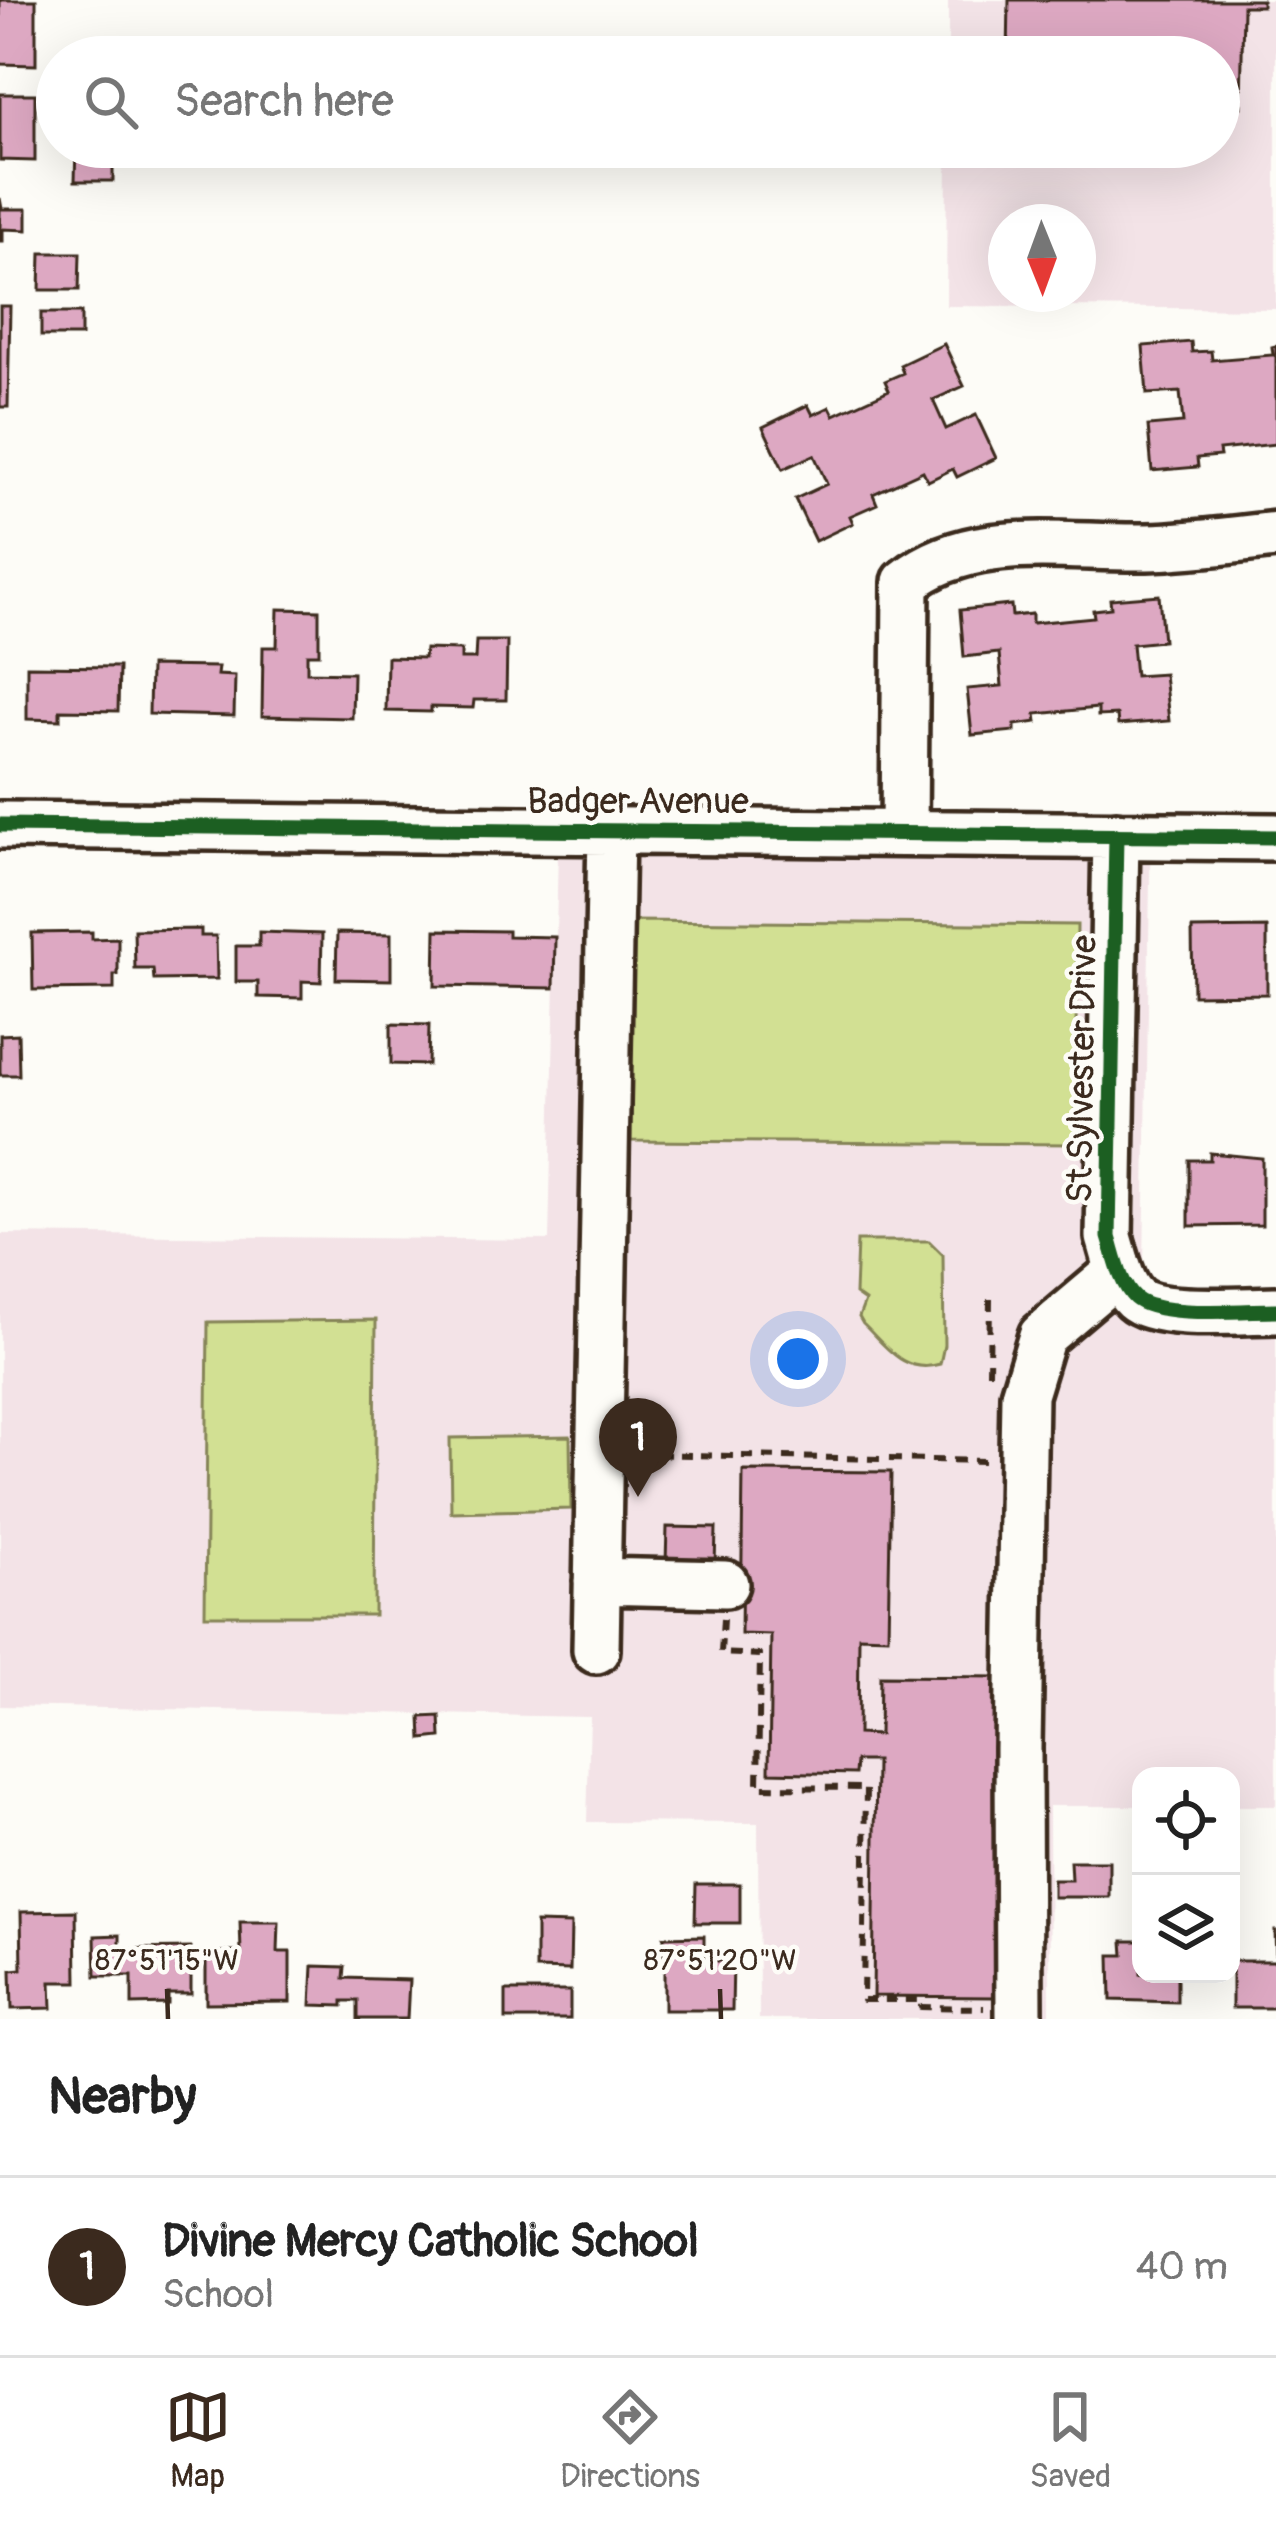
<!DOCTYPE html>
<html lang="en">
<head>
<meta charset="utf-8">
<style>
	:root { --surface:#fff; --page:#f2f2f2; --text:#222; --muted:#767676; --line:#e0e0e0; --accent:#3b2a1e }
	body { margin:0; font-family:Pangolin,sans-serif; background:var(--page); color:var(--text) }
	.controls { position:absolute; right:36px; bottom:36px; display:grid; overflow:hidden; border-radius:24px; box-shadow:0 12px 48px #0002 }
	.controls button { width:108px; height:108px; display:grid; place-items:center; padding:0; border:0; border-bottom:3px solid var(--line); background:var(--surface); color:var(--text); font:60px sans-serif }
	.compass { position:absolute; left:988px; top:204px; width:108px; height:108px; border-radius:50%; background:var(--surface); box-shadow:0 12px 48px #0002; rotate:179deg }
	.you { position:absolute; left:798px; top:1359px; width:42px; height:42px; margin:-30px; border:9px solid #fff; border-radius:50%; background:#1a73e8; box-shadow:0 0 0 18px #1a73e833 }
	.badge { display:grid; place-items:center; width:78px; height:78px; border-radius:50%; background:var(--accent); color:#fff; font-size:39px; font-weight:700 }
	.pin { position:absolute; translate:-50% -99px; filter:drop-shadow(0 3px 6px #0008) }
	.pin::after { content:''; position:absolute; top:63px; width:42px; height:36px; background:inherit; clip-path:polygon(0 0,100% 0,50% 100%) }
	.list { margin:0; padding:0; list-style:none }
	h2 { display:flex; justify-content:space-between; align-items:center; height:156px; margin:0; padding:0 48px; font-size:51px }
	h2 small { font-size:39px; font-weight:400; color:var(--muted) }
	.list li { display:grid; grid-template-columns:78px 1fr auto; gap:36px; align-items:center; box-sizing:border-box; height:180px; padding:0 48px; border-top:3px solid var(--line) }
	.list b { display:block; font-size:45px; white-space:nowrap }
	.list p { margin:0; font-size:39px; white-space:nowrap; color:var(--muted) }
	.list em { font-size:39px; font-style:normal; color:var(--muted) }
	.icon { flex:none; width:66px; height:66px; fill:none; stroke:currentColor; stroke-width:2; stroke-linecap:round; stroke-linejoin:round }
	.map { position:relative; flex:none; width:1276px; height:2019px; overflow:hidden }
	.search { position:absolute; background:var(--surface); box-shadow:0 12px 48px #0002; left:36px; right:36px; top:36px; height:132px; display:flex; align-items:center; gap:30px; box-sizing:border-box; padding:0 42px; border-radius:66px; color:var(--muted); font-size:45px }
	.sheet { height:336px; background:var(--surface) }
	nav { display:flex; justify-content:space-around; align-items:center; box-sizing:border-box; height:168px; border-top:3px solid var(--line); background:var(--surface); font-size:33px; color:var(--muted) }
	nav a { display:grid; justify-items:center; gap:6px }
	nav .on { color:var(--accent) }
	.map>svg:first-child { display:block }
	.built { fill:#f3e3e7; fill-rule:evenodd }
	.green { fill:#d2e093; stroke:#868558; stroke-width:3 }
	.building { fill:#dda8c2; stroke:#3b2a1e; stroke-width:3 }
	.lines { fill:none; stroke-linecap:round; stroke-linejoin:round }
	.minor-casing { stroke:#3b2a1e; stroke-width:54 }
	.path { stroke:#3b2a1e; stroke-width:6; stroke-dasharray:12 9; stroke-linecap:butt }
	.minor { stroke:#fdfcf7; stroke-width:45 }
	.cycleway-casing { stroke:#fdfcf7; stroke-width:22 }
	.cycleway { stroke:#1b5e20; stroke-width:15 }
	.ticks { fill:none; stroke:#3b2a1e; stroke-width:4.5 }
	.labels { text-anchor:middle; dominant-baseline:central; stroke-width:9; stroke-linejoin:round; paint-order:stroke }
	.street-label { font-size:36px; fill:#3b2a1e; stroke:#fdfcf7 }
	.ticks-label { font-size:30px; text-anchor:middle; fill:#3b2a1e; stroke:#fdfcf7; stroke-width:9; stroke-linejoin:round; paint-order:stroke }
</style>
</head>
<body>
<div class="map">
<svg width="1276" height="2019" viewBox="0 0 1276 2019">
	<rect width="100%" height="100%" fill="#fdfcf7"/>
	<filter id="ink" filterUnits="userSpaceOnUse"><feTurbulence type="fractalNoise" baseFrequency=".00833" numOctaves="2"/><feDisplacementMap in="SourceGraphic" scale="24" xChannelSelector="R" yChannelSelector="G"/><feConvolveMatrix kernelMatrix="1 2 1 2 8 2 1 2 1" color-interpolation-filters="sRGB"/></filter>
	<g filter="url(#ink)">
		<path class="built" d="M 948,0 L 1276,0 L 1276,309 L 946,306 L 947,147 L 1219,147 L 1219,57 L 948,57 ZM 1006,222 L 1078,222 L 1078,294 L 1006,294 Z
			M 559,805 L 1151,816 L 1144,1266 L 1152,1284 L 1175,1288 L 1276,1287 L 1276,1806 L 1231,1806 L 1231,1776 L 1141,1776 L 1141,1806 L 1049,1806 L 1050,2019 L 759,2019 L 758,1823 L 587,1822 L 590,1717 L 0,1706 L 0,1234 L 549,1240 Z"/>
		<path class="green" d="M 632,921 L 1077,925 L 1075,1144 L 631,1141 Z
			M 857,1241 L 929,1241 L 943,1255 L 944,1345 L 940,1364 C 904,1375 887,1347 863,1324 L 859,1317 L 865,1301 L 855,1294 Z
			M 376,1320 L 374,1615 L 205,1615 L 208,1322 Z
			M 570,1436 L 571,1509 L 451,1512 L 450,1438 Z"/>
		<path class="building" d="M 0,0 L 36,0 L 36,65 L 0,64 Z
			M 1009,0 L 1262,0 L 1262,6 L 1243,6 L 1241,107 L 1233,107 L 1233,119 L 1219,119 L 1219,57 L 1008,57 Z
			M 0,94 L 35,94 L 35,161 L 0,160 Z
			M 76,147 L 113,147 L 113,181 L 75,181 Z
			M 0,198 L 2,209 L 27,209 L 27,230 L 3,229 L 3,241 L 0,241 Z
			M 41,253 L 80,253 L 79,290 L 40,290 Z
			M 0,306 L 10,306 L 8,407 L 0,407 Z
			M 41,313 L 81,313 L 81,336 L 41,336 Z
			M 1191,342 L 1192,352 L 1211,351 L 1212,360 L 1273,355 L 1272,347 L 1276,346 L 1276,444 L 1219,450 L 1220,456 L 1197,458 L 1198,467 L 1152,471 L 1148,426 L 1183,423 L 1180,392 L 1147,394 L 1143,346 Z
			M 944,344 L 964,386 L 933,400 L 946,429 L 976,415 L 996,458 L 957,477 L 953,469 L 928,481 L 923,471 L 873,494 L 877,504 L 850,516 L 853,523 L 815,541 L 795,499 L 827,484 L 814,455 L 783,469 L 763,427 L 808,405 L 813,415 L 830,407 L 834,415 L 889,390 L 885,381 L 903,373 L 900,365 Z
			M 1159,595 L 1163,641 L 1132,644 L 1135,676 L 1164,674 L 1169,721 L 1118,725 L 1117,715 L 1098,716 L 1098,708 L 1036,714 L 1037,722 L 1015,725 L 1015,731 L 972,735 L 967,689 L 1002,686 L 999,653 L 964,657 L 960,610 L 1011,605 L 1012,616 L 1032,614 L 1032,623 L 1094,617 L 1093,610 L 1111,608 L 1110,599 Z
			M 278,609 L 319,610 L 319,654 L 307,654 L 307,672 L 353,673 L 352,718 L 262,716 L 263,647 L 277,647 Z
			M 476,641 L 507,641 L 506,700 L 474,700 L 473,708 L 431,707 L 431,712 L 386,711 L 387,657 L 424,658 L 425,649 L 461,650 L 461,659 L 475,659 Z
			M 27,666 L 119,667 L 118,711 L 60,710 L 60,720 L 27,719 Z
			M 150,666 L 218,667 L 217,675 L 235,676 L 234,716 L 149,714 Z
			M 1267,928 L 1267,994 L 1193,995 L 1192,929 Z
			M 201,929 L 201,936 L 216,936 L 217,979 L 154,980 L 153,969 L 135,969 L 134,930 Z
			M 436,930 L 508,931 L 508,936 L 555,937 L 554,988 L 435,986 Z
			M 92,932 L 92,939 L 118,938 L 118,975 L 114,975 L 114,989 L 33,990 L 32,933 Z
			M 259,932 L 322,934 L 321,982 L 302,981 L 302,998 L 258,997 L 258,982 L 236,982 L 236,946 L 259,946 Z
			M 337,933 L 391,934 L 391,980 L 336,979 Z
			M 391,1024 L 429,1025 L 428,1065 L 391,1064 Z
			M 18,1034 L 19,1075 L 0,1075 L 0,1035 Z
			M 1210,1153 L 1262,1158 L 1262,1225 L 1189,1226 L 1189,1160 L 1210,1160 Z
			M 743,1471 L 891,1472 L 888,1637 L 859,1636 L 858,1734 L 879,1735 L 880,1676 L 1001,1677 L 996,1997 L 873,1996 L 876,1761 L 856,1761 L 855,1774 L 769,1772 L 771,1635 L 741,1634 Z
			M 667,1527 L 716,1528 L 715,1566 L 666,1564 Z
			M 440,1716 L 441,1737 L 422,1739 L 421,1717 Z
			M 1070,1861 L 1109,1861 L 1109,1897 L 1053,1897 L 1053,1880 L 1071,1880 Z
			M 696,1884 L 740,1884 L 740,1923 L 695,1923 Z
			M 76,1911 L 77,1982 L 51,1982 L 52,2008 L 12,2009 L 11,1970 L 22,1969 L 21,1912 Z
			M 240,1922 L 279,1922 L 278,1952 L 290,1952 L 290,2002 L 206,2003 L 206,1952 L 241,1952 Z
			M 536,1923 L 571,1924 L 570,1970 L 536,1969 Z
			M 1275,1931 L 1276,1931 L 1276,2008 L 1232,2008 L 1232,1961 L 1276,1961 Z
			M 120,1935 L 120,1949 L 191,1948 L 191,1994 L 168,1994 L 168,2004 L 132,2005 L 132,1976 L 96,1976 L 95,1936 Z
			M 704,1936 L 704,1961 L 733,1961 L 732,2010 L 664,2010 L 664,1937 Z
			M 1123,1941 L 1141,1941 L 1141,1974 L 1177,1974 L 1177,2002 L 1111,2000 L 1110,1955 L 1124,1955 Z
			M 313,1966 L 345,1967 L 344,1978 L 409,1980 L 407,2019 L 358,2019 L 358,2001 L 343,2001 L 343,2006 L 311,2005 Z
			M 506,1991 L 570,1991 L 570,2019 L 506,2019 Z"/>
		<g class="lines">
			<defs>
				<path id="minor" d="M 0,825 L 1276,837
					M 904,833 L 906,582 C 972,529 1066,549 1147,547 C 1190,546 1233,540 1276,535
					M 1116,835 L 1109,1237 C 1115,1256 1120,1284 1135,1298 C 1157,1318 1245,1310 1276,1310
					M 597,1581 L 725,1584
					M 596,1650 L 611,831
					M 1019,2019 L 1018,1748 L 1024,1395 L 1042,1336 L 1119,1271"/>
			</defs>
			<use href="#minor" class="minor-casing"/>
			<path class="path" d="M 989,1373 L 990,1299
				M 637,1454 L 984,1461
				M 723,1619 L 721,1653 L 760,1655 L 758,1787 L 866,1788 L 863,2000 L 921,2000 L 921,2007 L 984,2008"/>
			<use href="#minor" class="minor"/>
			<defs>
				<path id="cycleway" d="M 0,825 L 1276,837
					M 1116,835 L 1109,1237 C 1115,1256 1120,1284 1135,1298 C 1157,1318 1245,1310 1276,1310"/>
			</defs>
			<use href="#cycleway" class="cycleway-casing"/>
			<use href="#cycleway" class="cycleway"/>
		</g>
	</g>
	<path class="ticks" d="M 167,1989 L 168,2019M 720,1989 L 721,2019"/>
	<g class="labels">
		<g class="street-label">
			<text x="638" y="801">Badger Avenue</text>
			<text transform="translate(1082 1069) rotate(-89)">St Sylvester Drive</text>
		</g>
	</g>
	<g class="ticks-label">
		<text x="167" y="1970">87°51'15"W</text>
		<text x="720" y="1970">87°51'20"W</text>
	</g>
</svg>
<div class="controls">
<button><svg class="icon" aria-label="locate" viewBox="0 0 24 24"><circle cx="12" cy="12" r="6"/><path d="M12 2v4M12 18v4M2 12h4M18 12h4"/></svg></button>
<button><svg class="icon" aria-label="layers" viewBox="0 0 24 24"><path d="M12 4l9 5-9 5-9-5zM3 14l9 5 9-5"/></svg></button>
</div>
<svg class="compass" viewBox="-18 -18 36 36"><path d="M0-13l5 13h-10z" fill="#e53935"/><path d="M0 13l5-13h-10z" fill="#767676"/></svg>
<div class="you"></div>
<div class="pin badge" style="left:638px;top:1497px">1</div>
<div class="search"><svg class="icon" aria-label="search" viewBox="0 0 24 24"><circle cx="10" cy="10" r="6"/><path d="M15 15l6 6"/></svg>Search here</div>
</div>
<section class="sheet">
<h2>Nearby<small></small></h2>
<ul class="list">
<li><span class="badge">1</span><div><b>Divine Mercy Catholic School</b><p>School</p></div><em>40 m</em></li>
</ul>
</section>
<nav>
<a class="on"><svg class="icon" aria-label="map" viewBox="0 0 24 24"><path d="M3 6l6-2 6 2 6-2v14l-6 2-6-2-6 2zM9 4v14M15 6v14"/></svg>Map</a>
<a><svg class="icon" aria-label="directions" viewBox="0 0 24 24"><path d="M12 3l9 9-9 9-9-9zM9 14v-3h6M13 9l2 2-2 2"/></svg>Directions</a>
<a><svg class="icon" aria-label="saved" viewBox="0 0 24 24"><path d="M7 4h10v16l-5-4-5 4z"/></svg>Saved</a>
</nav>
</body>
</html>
